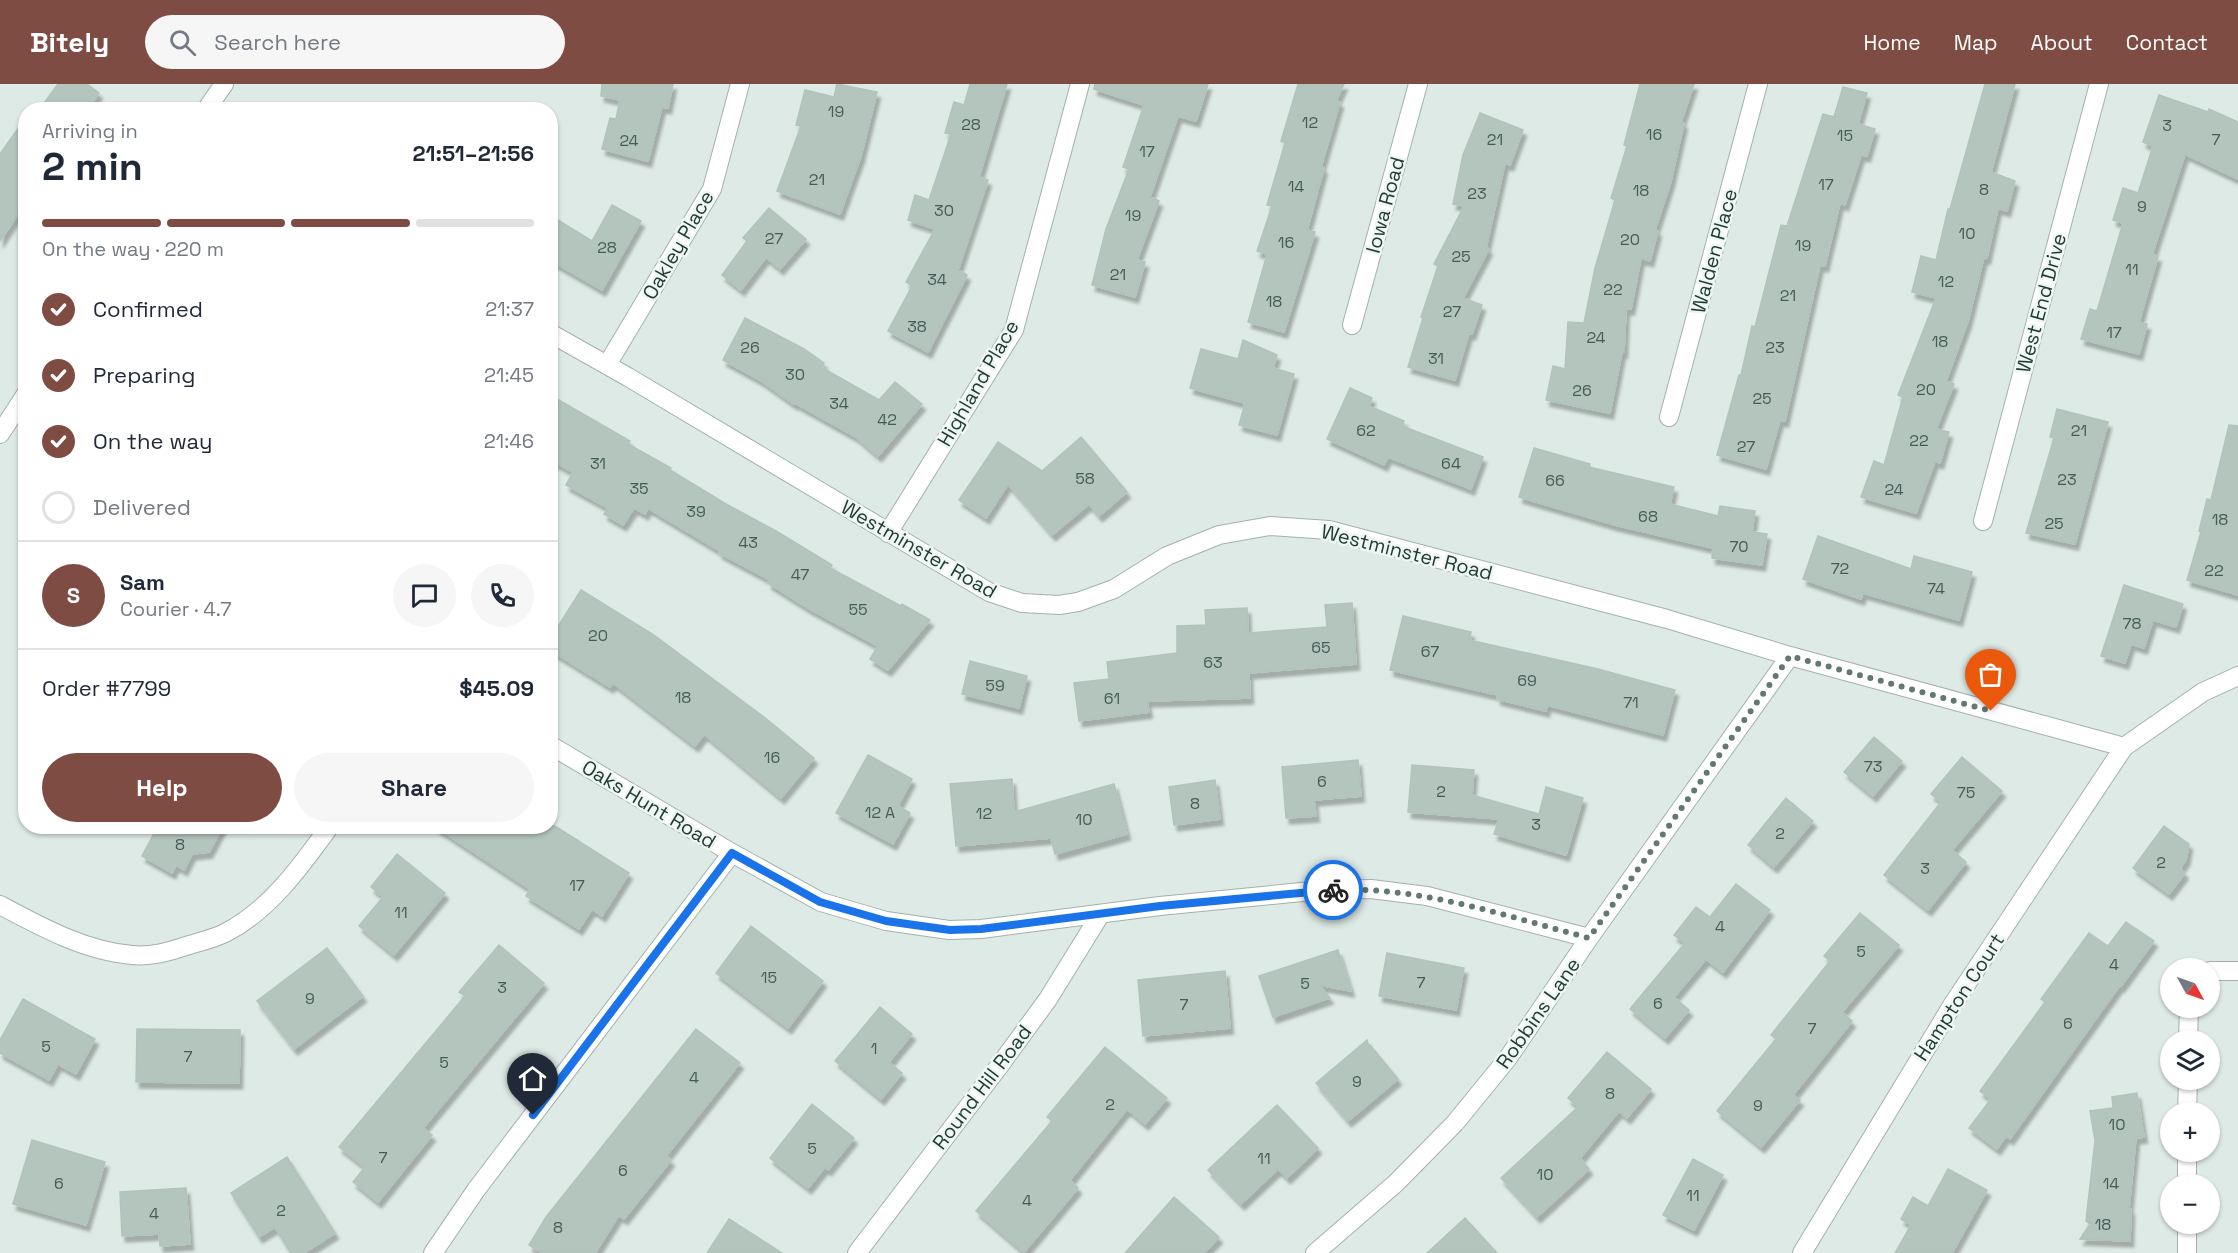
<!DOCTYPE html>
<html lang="en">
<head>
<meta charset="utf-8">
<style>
	:root { --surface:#fff; --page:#f6f6f7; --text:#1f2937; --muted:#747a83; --line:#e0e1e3; --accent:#7f4c43 }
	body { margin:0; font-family:"Space Grotesk",sans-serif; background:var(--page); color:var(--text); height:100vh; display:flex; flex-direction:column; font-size:22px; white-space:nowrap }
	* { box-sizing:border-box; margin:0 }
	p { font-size:20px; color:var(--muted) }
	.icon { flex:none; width:33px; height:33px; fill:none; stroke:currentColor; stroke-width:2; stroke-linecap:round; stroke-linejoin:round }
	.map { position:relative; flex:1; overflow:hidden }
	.sheet { position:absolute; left:18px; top:18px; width:540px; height:732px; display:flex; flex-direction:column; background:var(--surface); border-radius:24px; box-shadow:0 2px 4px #0004 }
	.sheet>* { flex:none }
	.needle { width:39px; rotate:130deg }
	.fabs { position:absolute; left:2160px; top:874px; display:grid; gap:12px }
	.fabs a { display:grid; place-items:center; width:60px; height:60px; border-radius:50%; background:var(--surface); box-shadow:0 2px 4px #0004; font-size:30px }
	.pin { position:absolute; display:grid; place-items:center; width:51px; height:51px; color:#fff; margin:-62px -26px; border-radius:50% 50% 50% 0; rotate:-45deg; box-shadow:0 0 6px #0007 }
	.pin .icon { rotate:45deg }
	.courier { position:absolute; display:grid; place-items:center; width:60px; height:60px; margin:-30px; border:4px solid #1a73e8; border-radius:50%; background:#fff; color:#222; box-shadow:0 2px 8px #0007 }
	.overview em { font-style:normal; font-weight:700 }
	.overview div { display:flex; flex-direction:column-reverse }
	.overview { display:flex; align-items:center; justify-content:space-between; height:102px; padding:0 24px }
	h1 { font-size:39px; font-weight:700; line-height:45px }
	.bar { display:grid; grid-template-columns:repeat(4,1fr); gap:9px 6px; align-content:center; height:72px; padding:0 24px }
	.bar i { height:8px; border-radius:4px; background:var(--line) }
	.bar .on { background:var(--accent) }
	.bar p { grid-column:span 4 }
	.line { display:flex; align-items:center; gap:15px; padding:0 24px; border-top:2px solid var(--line) }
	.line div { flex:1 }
	.round { display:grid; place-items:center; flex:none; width:63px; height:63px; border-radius:32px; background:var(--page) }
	ol { padding:0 24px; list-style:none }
	li { display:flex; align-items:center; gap:18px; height:66px }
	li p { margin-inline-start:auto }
	li .icon { padding:6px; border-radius:50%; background:var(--accent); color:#fff; stroke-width:4 }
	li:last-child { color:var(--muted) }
	li i { width:33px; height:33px; border:3px solid var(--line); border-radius:50% }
	.button { display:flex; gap:12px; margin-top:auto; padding:12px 24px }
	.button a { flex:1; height:69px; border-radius:36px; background:var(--accent); color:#fff; font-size:24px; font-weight:700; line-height:69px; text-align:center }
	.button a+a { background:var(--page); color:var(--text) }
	header { display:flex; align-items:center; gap:36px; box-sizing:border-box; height:84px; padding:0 30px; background:var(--accent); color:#fff }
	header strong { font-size:28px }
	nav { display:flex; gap:33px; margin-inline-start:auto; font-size:21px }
	.search { width:420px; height:54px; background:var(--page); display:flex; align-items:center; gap:15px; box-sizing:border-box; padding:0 21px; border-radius:33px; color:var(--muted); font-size:22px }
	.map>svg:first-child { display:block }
	.building { fill:#b4c5be; stroke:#b1c4bc; stroke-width:1.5; filter:url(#shadow) }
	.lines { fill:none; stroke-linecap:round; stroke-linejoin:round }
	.minor-casing { stroke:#a1b2ac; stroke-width:20 }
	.tertiary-casing { stroke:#a1b2ac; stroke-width:20 }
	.minor { stroke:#fff; stroke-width:18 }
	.tertiary { stroke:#fff; stroke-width:18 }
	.done { stroke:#627871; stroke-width:6; stroke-dasharray:0 10.8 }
	.route { stroke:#1a73e8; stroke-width:8 }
	.labels { text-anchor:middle; stroke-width:5; stroke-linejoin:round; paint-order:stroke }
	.number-label { font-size:16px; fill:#445d56 }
	.street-label { font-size:20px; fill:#1f3a33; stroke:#eff7f3 }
</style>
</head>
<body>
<header>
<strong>Bitely</strong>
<div class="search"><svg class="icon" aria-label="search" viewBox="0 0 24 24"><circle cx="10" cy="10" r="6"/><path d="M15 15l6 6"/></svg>Search here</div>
<nav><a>Home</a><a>Map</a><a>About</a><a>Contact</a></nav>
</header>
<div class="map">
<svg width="2238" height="1169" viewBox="0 0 2238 1169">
	<defs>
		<filter id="shadow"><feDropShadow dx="3.5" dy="6" stdDeviation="1.5" flood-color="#0004"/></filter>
	</defs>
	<rect width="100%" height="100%" fill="#deeae5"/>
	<path class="building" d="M58 0H87L99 9 87 26H39Z
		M602 0H673L668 24 662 23 648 77 602 65 610 34 616 35 620 16 601 12Z
		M837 0 877 8 861 72 840 130 777 107 801 42 796 41 805 6 834 13Z
		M970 0H1007L979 93 988 96 958 186 967 191 928 268 888 247 912 202 906 198 935 145 908 136 915 111 929 116 951 50 945 49 954 18 964 21Z
		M1095 0H1208L1196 37 1178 32 1150 113 1159 117 1137 176 1145 178 1135 213 1092 201 1106 145 1129 85 1123 83 1144 21 1094 5Z
		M1298 0H1344L1336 17 1340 18 1321 83 1324 84 1307 146 1315 148 1284 248 1248 238 1267 170 1257 167 1272 122 1267 121 1285 59 1281 57Z
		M1640 0H1694L1681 38 1684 39 1671 97 1655 146 1658 147 1650 177 1641 174 1631 225H1626L1624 268H1622L1610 329 1546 316 1553 282 1565 285 1568 238 1584 239 1595 184 1615 116 1611 114 1627 62 1624 61Z
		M1985 0H2015L1991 88 2015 97 2007 127 1998 124 1987 174 1984 173 1968 237 1946 297 1954 300 1936 345 1949 348 1940 379 1935 377 1916 429 1861 413 1874 377 1884 381 1903 313 1898 311 1936 214 1912 208 1921 172 1936 176 1948 125H1950Z
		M1843 3 1867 9 1858 40 1875 45 1867 72 1861 71 1845 121 1840 119 1825 182 1820 181 1785 337 1780 336 1766 385 1717 371 1739 291H1741L1752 242 1755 243 1781 141 1787 142 1823 30 1834 33Z
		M2159 11 2208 28 2209 25 2238 38V95L2185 70 2152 171 2158 172 2139 238 2147 240 2139 270 2081 255 2090 225 2097 227 2123 139 2113 136 2123 104 2138 109 2153 62 2143 58Z
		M1480 29 1523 46 1510 81 1505 79 1486 164 1489 165 1463 214 1482 221 1472 250 1469 249 1455 296 1408 283 1423 234 1421 233 1438 182 1434 180 1464 122 1453 120 1463 71Z
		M26 33V118L0 157V70Z
		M612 121 641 137 602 206 550 176V131L592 157Z
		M769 124 806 155 780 185 766 173 741 206 722 191 747 157 743 154Z
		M745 234 804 265 824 279 821 283 879 316 895 298 922 320 878 372 856 353 795 319 794 320 760 296 723 276Z
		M1243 256 1277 271 1273 284 1294 290 1277 351 1239 341 1245 319 1190 304 1201 265 1238 275Z
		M1350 304 1372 314 1369 322 1404 337 1402 342 1483 373 1471 405 1388 373 1384 381 1327 355Z
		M550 311 630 357 628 360 671 384 670 386 726 420 776 447 832 481 830 484 901 522 902 520 930 536 888 586 870 575 878 562 808 524 768 499 770 496 719 469 720 467 648 424 645 430 634 424 623 441 604 430 608 424 566 401 573 388 550 376Z
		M2057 325 2108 338 2075 460 2026 449 2054 354 2050 353Z
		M2229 341 2238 342V511L2187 496 2201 448 2199 447 2207 415 2211 416Z
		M1081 353 1127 408 1099 432 1089 420 1052 451 1008 400 986 434 959 416 998 358 1042 387Z
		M1534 364 1590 380 1589 383 1674 403 1670 420 1718 432 1720 422 1755 427 1752 448 1767 450 1762 481 1712 474 1713 464 1615 441 1519 413Z
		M1818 452 1911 485 1914 472 1972 488 1959 536 1863 509 1861 515 1803 495Z
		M2124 501 2183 520 2176 543 2153 536 2144 564 2131 560 2125 579 2101 572Z
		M581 506 654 551 764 633 814 674 781 714 704 650 695 662 613 599 610 603 550 566V555Z
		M1352 519 1356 580 1249 589 1250 614 1147 617 1149 628 1079 637 1074 599 1109 595 1107 578 1177 569V542L1206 541 1205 526 1247 524 1248 549 1327 543 1325 521Z
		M1403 532 1471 548 1469 556 1598 585 1675 606 1663 651 1547 621 1546 627 1497 615 1498 611 1390 586Z
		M970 577 1027 592 1019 624 962 610Z
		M1874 653 1902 677 1873 712 1844 688Z
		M868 671 912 695 898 722 910 729 893 760 836 729Z
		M1962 673 2002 707 1952 766 1966 778 1928 826 1884 791 1941 718 1931 710Z
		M1358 676 1361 712 1314 716 1316 732 1286 734 1282 683Z
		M1412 681 1474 686 1472 711 1539 730 1546 703 1583 714 1566 771 1494 750 1499 735 1408 728Z
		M1012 695 1014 728 1114 700 1127 750 1055 770 1051 754 956 762 950 700Z
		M1215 696 1220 735 1174 741 1169 703Z
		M1786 714 1813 737 1774 783 1748 761Z
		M158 742H223L209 768 192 770 184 786 176 781 172 789 142 772Z
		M434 742H555L629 789 602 832 592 825 579 845 526 812 530 805Z
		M2164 742 2189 760 2186 776 2180 784 2185 789 2169 810 2133 784Z
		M397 770 445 809 394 871 359 842 383 813 371 803Z
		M1736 800 1770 826 1723 888 1706 875 1674 913 1689 926 1665 954 1630 925 1685 859 1674 851 1696 823 1710 833Z
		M1860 829 1899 861 1842 928 1852 937 1793 1011 1800 1016 1761 1063 1717 1027 1776 955 1771 951 1830 877 1824 872Z
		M2126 838 2154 857 2121 902 2120 901 2010 1055 2006 1052 1997 1065 1969 1044 1991 1015 1980 1007 2045 918 2041 915 2089 849 2108 862Z
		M751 842 823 897 788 944 716 889Z
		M499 861 544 899 423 1044 432 1051 378 1118 353 1098 365 1083 339 1063 465 912 459 908Z
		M327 864 363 912 294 965 257 917Z
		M1338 866 1351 907 1319 901 1330 914 1273 933 1259 892Z
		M1387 869 1464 884 1456 926 1379 912Z
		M1225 887 1230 944 1143 952 1138 896Z
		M23 915 95 955 76 990 58 980 49 996 0 969V956Z
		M880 923 912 950 889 978 902 989 881 1015 835 977Z
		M137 945 240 946 239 999 136 998Z
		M696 945 740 979 666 1072 671 1076 624 1135 619 1131 595 1169H542L529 1161 546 1133Z
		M1367 956 1369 963 1370 961 1398 995 1348 1037 1316 999Z
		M1105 963 1167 1014 1145 1040 1127 1025 1070 1096 1078 1104 1024 1168 976 1127 1052 1037 1047 1033Z
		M1607 968 1651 1005 1627 1034 1619 1027 1580 1074 1589 1085 1537 1133 1501 1094 1578 1023 1568 1014Z
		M2137 1009 2144 1053 2136 1054 2129 1125H2131L2130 1157 2080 1155 2090 1140 2086 1137 2095 1056 2090 1027 2113 1024 2112 1013Z
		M812 1020 854 1054 828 1086 825 1083 808 1104 770 1074Z
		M1277 1021 1318 1064 1287 1094 1278 1085 1241 1120 1208 1086Z
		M32 1056 105 1078 86 1141 13 1120Z
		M287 1073 335 1149 304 1169H291L275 1143 259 1153 231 1109Z
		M1693 1075 1723 1091 1694 1146 1663 1131Z
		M1948 1085 1987 1106 1952 1169H1895L1911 1141 1901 1135 1913 1113 1928 1122Z
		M186 1104 190 1160 160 1162 159 1150 122 1152 120 1108Z
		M1174 1113 1219 1153 1204 1169H1125Z
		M1465 1134 1497 1169H1427Z
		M729 1135 782 1169H707Z"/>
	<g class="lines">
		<defs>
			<path id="minor" d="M1352 241 1418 0
				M550 249 628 293 989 508 1022 519 1059 521 1078 518 1114 505 1167 472 1219 451 1270 442 1329 446 1667 535 1790 572 2124 663 2203 608 2238 592
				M607 281 712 105 740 0
				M1669 333 1758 0
				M1983 437 2099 0
				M888 449 1014 246 1080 0
				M550 661 732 769 821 818 886 837 949 846 981 845 1160 822 1322 806 1371 805 1427 812 1589 854
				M0 821C41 843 85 867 132 871 151 873 168 868 186 862 198 858 213 855 225 849 270 826 301 782 330 742
				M2210 887H2238
				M2188 957 2189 924
				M2187 1029 2188 996
				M2187 1101V1068
				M433 1169 476 1106 732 769
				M857 1169 1000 981 1048 915 1100 831
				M1315 1169 1396 1099 1455 1039 1508 974 1589 854 1790 572
				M1802 1169 1953 920 2124 663
				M2187 1169V1140"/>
			<path id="tertiary" d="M206 26 224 0
				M0 350 26 310"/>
		</defs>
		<use href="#minor" class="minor-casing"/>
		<use href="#tertiary" class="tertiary-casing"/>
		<use href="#minor" class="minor"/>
		<use href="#tertiary" class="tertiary"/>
	</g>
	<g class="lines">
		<path class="done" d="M1333 806C1421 802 1505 832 1589 854L1790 572 1991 627"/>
		<path class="route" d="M533 1031 732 769 820 818 886 837 950 846 981 845 1160 822 1333 806"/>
	</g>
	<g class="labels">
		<g class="number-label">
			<text x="836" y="33">19</text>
			<text x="1310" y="44">12</text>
			<text x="971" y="46">28</text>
			<text x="2167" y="47">3</text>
			<text x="1654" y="56">16</text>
			<text x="1845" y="57">15</text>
			<text x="1495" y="61">21</text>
			<text x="2216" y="61">7</text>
			<text x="629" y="62">24</text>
			<text x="1147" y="73">17</text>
			<text x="817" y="101">21</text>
			<text x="1826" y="106">17</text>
			<text x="1296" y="108">14</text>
			<text x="1984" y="111">8</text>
			<text x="1641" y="112">18</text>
			<text x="1477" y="115">23</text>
			<text x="2142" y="128">9</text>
			<text x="944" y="132">30</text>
			<text x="1133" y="137">19</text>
			<text x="1967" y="155">10</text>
			<text x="774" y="160">27</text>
			<text x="1630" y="161">20</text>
			<text x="1286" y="164">16</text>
			<text x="1803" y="167">19</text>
			<text x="607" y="169">28</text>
			<text x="1461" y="178">25</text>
			<text x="2132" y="191">11</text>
			<text x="1118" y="196">21</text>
			<text x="937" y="201">34</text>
			<text x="1946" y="203">12</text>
			<text x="1613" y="211">22</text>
			<text x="1788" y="217">21</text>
			<text x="1274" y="223">18</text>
			<text x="1452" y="233">27</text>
			<text x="917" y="248">38</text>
			<text x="2114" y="254">17</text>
			<text x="1596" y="259">24</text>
			<text x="1940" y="263">18</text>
			<text x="750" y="269">26</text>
			<text x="1775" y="269">23</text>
			<text x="1436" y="280">31</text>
			<text x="795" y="296">30</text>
			<text x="1926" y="311">20</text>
			<text x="1582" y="312">26</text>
			<text x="1762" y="320">25</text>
			<text x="839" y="325">34</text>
			<text x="887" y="341">42</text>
			<text x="1366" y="352">62</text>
			<text x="2079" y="352">21</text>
			<text x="1919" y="362">22</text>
			<text x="1746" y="368">27</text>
			<text x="598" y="385">31</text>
			<text x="1451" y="385">64</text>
			<text x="1085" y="400">58</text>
			<text x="2067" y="401">23</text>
			<text x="1555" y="402">66</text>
			<text x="639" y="410">35</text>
			<text x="1894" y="411">24</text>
			<text x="696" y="433">39</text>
			<text x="1648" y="438">68</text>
			<text x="2220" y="441">18</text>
			<text x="2054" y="445">25</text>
			<text x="748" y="464">43</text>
			<text x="1739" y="468">70</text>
			<text x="1840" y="490">72</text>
			<text x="2214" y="492">22</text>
			<text x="800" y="496">47</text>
			<text x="1936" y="510">74</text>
			<text x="858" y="531">55</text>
			<text x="2132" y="545">78</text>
			<text x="598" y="557">20</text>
			<text x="1321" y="569">65</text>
			<text x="1430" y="573">67</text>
			<text x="1213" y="584">63</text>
			<text x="1527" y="602">69</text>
			<text x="995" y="607">59</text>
			<text x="683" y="619">18</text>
			<text x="1112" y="620">61</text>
			<text x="1631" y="624">71</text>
			<text x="772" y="679">16</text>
			<text x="1873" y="688">73</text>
			<text x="1322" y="703">6</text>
			<text x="1441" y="713">2</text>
			<text x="1966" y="714">75</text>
			<text x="1195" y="725">8</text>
			<text x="880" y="734">12 A</text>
			<text x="984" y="735">12</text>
			<text x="1084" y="741">10</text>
			<text x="1536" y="746">3</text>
			<text x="1780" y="755">2</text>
			<text x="180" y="766">8</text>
			<text x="2161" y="784">2</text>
			<text x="1925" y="790">3</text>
			<text x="577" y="807">17</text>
			<text x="401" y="834">11</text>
			<text x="1720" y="848">4</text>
			<text x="1861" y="873">5</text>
			<text x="2114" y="886">4</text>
			<text x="769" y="899">15</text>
			<text x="1421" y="904">7</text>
			<text x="1305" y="905">5</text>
			<text x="502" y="909">3</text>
			<text x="310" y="920">9</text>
			<text x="1658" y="925">6</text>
			<text x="1184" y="926">7</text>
			<text x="2068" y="945">6</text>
			<text x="1812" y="950">7</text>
			<text x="46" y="968">5</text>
			<text x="874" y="970">1</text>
			<text x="188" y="978">7</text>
			<text x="444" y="984">5</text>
			<text x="694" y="999">4</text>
			<text x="1357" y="1003">9</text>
			<text x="1610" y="1015">8</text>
			<text x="1110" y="1026">2</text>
			<text x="1758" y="1027">9</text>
			<text x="2117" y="1046">10</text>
			<text x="812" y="1070">5</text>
			<text x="383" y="1079">7</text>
			<text x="1264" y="1080">11</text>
			<text x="623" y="1092">6</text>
			<text x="1545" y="1096">10</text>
			<text x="59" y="1105">6</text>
			<text x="2111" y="1105">14</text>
			<text x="1693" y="1117">11</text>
			<text x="1027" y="1122">4</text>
			<text x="281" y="1132">2</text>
			<text x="154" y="1135">4</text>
			<text x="2103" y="1146">18</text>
			<text x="558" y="1149">8</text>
		</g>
		<g class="street-label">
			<text transform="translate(1385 121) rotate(-75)" y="7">Iowa Road</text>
			<text transform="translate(678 161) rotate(-60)" y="7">Oakley Place</text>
			<text transform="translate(1714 167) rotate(-75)" y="7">Walden Place</text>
			<text transform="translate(2041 219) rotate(-75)" y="7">West End Drive</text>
			<text transform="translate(978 299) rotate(-60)" y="7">Highland Place</text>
			<text transform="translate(919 465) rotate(30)" y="7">Westminster Road</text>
			<text transform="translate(1407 468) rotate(14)" y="7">Westminster Road</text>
			<text transform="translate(649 720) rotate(31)" y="7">Oaks Hunt Road</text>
			<text transform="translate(1959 913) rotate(-57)" y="7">Hampton Court</text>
			<text transform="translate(1538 929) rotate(-55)" y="7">Robbins Lane</text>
			<text transform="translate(982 1003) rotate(-53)" y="7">Round Hill Road</text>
		</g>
	</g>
</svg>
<div class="fabs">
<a><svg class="needle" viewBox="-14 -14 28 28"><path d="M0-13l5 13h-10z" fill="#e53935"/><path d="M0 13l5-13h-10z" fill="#747a83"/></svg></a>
<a><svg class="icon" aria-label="layers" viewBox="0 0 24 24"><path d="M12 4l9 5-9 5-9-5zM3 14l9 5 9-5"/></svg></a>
<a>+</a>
<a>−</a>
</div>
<div class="pin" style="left:1991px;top:627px;background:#ea580c"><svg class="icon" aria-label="bag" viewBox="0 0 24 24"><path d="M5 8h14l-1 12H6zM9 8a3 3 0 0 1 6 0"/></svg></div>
<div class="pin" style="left:533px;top:1031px;background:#1f2937"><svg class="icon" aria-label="home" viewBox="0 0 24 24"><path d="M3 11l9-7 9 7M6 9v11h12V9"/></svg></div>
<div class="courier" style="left:1333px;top:806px"><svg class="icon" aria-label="bike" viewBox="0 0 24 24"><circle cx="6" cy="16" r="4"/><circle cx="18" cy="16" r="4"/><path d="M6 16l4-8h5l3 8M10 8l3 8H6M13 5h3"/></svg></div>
<section class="sheet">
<div class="overview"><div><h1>2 min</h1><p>Arriving in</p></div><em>21:51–21:56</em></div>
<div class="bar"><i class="on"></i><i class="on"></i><i class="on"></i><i></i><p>On the way · 220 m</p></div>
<ol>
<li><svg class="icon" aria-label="check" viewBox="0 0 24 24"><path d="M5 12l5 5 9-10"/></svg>Confirmed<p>21:37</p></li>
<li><svg class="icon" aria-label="check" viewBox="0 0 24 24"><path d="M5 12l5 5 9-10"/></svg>Preparing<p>21:45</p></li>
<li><svg class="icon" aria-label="check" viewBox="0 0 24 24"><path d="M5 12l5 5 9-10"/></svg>On the way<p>21:46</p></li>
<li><i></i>Delivered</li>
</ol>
<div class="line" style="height:108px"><b class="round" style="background:var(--accent);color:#fff">S</b><div><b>Sam</b><p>Courier · 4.7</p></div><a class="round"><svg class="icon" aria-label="chat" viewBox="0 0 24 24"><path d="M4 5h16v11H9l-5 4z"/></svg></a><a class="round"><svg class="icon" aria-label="phone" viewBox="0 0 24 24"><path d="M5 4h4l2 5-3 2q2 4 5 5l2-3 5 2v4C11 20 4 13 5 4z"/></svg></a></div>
<div class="line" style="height:78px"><div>Order #7799</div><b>$45.09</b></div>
<div class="button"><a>Help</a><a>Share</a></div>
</section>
</div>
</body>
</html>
